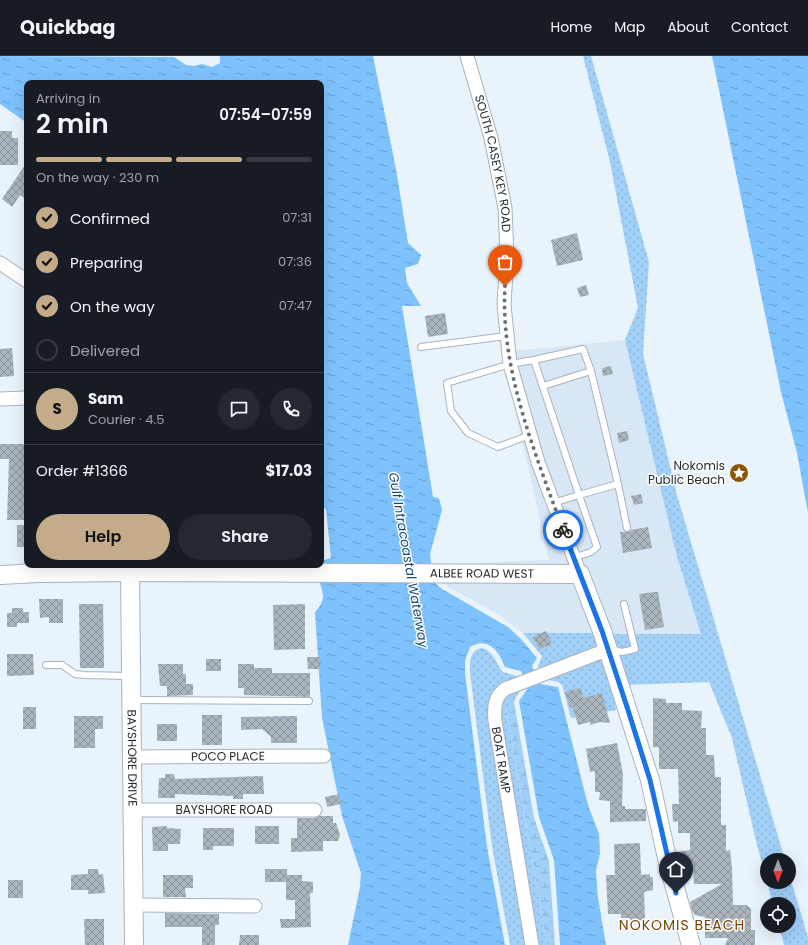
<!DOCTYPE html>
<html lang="en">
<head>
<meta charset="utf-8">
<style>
	:root { --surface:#171b24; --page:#242831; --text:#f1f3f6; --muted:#9ea1a6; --line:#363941; --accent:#c4ac8b }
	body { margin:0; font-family:Poppins,sans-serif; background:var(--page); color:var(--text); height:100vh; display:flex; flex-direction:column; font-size:15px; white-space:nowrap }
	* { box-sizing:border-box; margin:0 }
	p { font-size:13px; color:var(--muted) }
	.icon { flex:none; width:22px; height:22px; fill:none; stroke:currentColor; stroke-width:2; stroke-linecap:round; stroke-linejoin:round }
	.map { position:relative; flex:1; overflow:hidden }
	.side { position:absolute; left:24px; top:24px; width:300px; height:488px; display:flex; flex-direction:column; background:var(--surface); border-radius:8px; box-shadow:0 4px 16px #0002 }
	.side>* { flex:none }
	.needle { width:26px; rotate:180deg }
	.controls { position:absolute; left:760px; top:797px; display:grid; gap:8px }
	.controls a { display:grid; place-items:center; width:36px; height:36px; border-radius:50%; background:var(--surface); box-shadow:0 4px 16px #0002; font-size:20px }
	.pin { position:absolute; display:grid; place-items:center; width:34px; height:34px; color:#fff; margin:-41px -17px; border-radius:50% 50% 50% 0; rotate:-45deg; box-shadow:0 0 4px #0007 }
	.pin .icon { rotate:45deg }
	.courier { position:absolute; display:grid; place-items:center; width:40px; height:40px; margin:-20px; border:3px solid #1a73e8; border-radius:50%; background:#fff; color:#222; box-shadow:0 1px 5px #0007 }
	.head em { font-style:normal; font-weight:600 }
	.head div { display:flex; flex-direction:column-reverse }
	.head { display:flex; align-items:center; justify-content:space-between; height:68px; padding:0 12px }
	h1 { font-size:26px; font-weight:600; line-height:30px }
	.bar { display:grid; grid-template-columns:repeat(4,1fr); gap:6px 4px; align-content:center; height:48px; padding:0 12px }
	.bar i { height:5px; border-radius:3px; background:var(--line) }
	.bar .active { background:var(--accent) }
	.bar p { grid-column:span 4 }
	.line { display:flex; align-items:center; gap:10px; padding:0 12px; border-top:1px solid var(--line) }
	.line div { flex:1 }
	.round { display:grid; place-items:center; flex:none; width:42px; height:42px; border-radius:21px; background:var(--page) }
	ol { padding:0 12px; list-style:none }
	li { display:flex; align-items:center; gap:12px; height:44px }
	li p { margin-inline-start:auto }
	li .icon { padding:4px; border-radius:50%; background:var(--accent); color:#111; stroke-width:4 }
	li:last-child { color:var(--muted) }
	li i { width:22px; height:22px; border:2px solid var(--line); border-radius:50% }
	.action { display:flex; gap:8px; margin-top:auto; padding:8px 12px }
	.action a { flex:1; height:46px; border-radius:24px; background:var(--accent); color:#111; font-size:16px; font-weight:600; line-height:46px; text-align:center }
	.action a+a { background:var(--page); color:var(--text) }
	header { display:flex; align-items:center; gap:24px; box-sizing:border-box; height:56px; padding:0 20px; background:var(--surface); border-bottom:1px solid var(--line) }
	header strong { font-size:19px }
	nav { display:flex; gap:22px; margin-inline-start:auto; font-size:14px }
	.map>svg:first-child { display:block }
	.built { fill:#d7e7f6 }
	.wetland { fill:url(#wetland-marsh) }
	.park { fill:url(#park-dots) }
	.water { fill:url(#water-ripples) }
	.building { fill:url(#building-cross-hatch) }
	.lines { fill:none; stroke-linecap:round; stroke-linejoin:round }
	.lane-casing { stroke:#aab3bc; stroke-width:8 }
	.street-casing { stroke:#aab3bc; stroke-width:15 }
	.secondary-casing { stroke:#aab3bc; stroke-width:20 }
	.lane { stroke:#fff; stroke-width:6 }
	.street { stroke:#fff; stroke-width:13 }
	.secondary { stroke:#fff; stroke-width:18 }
	.done { stroke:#6a7075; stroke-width:4; stroke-dasharray:0 7.2 }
	.route { stroke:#1a73e8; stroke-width:5 }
	.labels { text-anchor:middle; stroke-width:3; stroke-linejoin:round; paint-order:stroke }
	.street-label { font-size:12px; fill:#262a2d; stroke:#fff }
	.poi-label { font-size:12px; fill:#262a2d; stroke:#fff; text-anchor:end }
	.water-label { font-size:13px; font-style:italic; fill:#1b4c73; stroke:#fff }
	.quarter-label { font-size:14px; letter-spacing:1px; fill:#774500; stroke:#fff }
</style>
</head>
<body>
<header>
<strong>Quickbag</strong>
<nav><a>Home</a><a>Map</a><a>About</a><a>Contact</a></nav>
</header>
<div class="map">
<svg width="808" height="889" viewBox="0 0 808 889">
	<defs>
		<pattern id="wetland-marsh" width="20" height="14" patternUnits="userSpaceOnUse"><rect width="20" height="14" fill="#a0cff8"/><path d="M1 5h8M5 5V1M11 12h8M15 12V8" fill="none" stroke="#8ab2d5"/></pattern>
		<pattern id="park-dots" width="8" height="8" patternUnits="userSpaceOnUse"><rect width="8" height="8" fill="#a0cff8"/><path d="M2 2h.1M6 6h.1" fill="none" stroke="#8ab2d5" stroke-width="1.8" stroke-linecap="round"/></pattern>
		<pattern id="water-ripples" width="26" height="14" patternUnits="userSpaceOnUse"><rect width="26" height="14" fill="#7ec2fd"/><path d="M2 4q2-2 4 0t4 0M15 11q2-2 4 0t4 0" fill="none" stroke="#679ecd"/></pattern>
		<pattern id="building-cross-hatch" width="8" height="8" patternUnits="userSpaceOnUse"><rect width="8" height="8" fill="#aab4bd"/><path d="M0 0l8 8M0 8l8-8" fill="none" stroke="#8a939a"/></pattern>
	</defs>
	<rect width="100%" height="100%" fill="#e8f3fc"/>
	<path class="built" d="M625 284 677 501 701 578H609L586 517 437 511 436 508 549 504 502 296Z
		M439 524H576L597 577H523L499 559 445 529Z"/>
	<path class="wetland" d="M516 641 514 646 534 762 549 805 555 889H547L505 645Z"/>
	<path class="park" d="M583 0H591L649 206 643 298 677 439 785 804H767V826H789V818L808 881V889H784L779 870H789V848H773L756 785 732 682 709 626 626 629 609 578H701L677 501 625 284 638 252 610 106Z
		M523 577H597L612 629 616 654 571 662 562 629 558 626 543 623 538 610 542 600Z
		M482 592C493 595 496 607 503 616L517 620 522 632 516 641 505 646 547 889H510L492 790 470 617C470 606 469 594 482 592Z"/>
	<path class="water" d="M0 0 174 1 186 9 194 10 202 8 212 11 220 7V0H373L396 113 408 187 421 199 418 208 405 212 407 227 421 250H402L433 441 439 442 442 454 430 498 434 526 442 533 508 571 521 583 537 602 532 610 540 628 558 631 588 749 599 778 600 797 596 815 598 842 606 889H560L554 804 539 761 519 645 528 632 521 615 505 611C499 595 488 580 470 591L465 605V617L487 791 505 889H348L360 831 361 817 342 760 322 662 315 556C324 546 325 540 320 528 318 523 318 515 317 509H321V505L331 502 326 453 321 451V442L324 440 321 423V27H27V67L0 48Z
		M712 0H808V457L797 397 781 336Z"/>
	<path class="building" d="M0 75H12V82H18V109H0Z
		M27 106V144L20 139 12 151 2 143Z
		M577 177 583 204 557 210 551 184Z
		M586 229 589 239 580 241 577 232Z
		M445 257 448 278 428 281 425 260Z
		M12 292 14 320 0 321V293Z
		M611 310 613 318 603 320 602 312Z
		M627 375 629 384 619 387 617 377Z
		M0 388H27V403H24L25 464H7L9 403H0Z
		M680 418 681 427 672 428 671 419Z
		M641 438 643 447 634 449 631 440Z
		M17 469H27V491H17Z
		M648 471 652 492 623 497 620 476H628L631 474Z
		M654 536H658L664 571 645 574 639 538Z
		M39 543H63V567H49V561L40 562Z
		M79 548H103L104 612H80Z
		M305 548V593L274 594 273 549Z
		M12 552H23V556H29V567H17V571H7V557H12Z
		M546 575 552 588 539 593 533 581Z
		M7 598H33L34 619 7 620Z
		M307 601H320V613H308Z
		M206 603H221V615H206Z
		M158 608H183V618H186V628H193V639L167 640V630H160Z
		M238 608H254V612H272V617H310V641L244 639V632H238Z
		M581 632 583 642 602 637 610 667 600 666 590 669V666L578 669 573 651 570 652 565 636Z
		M653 642 666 643V647H682V654L702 655 701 672H706V699H714L715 721H721V769H726V795L730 794 732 812 733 849H747L751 853V874H755V889H725L728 882H705V861L695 859 692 855 690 846 722 828H694L693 812 681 814 676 796 690 794V777H678V765L673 766 672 748H679L678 713H659V691H653Z
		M23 651H36V673H23Z
		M202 659H222V689H202Z
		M74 660H103V673H95V692H74Z
		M297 660V687H271V681L262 673 241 674V661Z
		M157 668H177V685H157Z
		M617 687 623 718 622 750H625V753H646V765L610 766V745L599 744 600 736H595V715L590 716 586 693Z
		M165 718H174L175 723 263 720 264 738H243V743H233V740L175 738V742H158L159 722H165Z
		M339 738 341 748 327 751 325 741Z
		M320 760H333V767H336L340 778 338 785H323V795L291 796V782H297V762H315Z
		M167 770V772L181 773 180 788H168V795H153L152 771Z
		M255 770H279V788H255Z
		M203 772H234V790H213V794H203Z
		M640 787 641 819 650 818V821H653V834L644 836 645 864H630V862H621V858H608L606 819H615L614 788Z
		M88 813H98L99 819 103 818 105 837 88 838V834H71V819L88 818Z
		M265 813H287V819H302V825L313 826V837H310L311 871 281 872 280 863H295V844H286V826H265Z
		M163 819H193V832H185L186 841H163Z
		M8 824H23V842H8Z
		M165 857 219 858V869H215V889H202V871H165Z
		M84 863H104V889H85Z
		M240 879H259V889H239Z"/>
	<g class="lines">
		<defs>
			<path id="lane" d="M421 291 506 280
				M534 304 583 293 591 315
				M543 330 591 315 618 428 579 439 597 491 591 496 573 502
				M530 379 498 391 468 377 451 355 447 327 510 308 534 304 579 439 553 447
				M618 428 627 472
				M610 593 622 596 635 593 624 548
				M46 609H62L75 618 85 619 129 620
				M133 644 309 645"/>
			<g id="street">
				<path id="s1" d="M467 0 491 82 505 152 507 199 504 249 510 308 538 406 580 518"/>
				<path d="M0 207 27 225"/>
				<path d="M0 343 27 342"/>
				<path id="s2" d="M132 701 324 700"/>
				<path id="s3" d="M133 754H315"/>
				<path d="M134 849 255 850"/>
				<path d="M532 889 495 665C494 652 494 641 505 633L609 593"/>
			</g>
			<g id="secondary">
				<path id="s4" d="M130 516 134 889"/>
				<path id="s5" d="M0 519 38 517 130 516 580 518 602 575 650 724 668 807 691 889"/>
			</g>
		</defs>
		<use href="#lane" class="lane-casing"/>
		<use href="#street" class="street-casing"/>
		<use href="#secondary" class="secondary-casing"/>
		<use href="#lane" class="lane"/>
		<use href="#street" class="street"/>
		<use href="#secondary" class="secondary"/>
	</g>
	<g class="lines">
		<path class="done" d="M505 230C500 314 535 396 563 474"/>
		<path class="route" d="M563 474 602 575 628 654 650 724 676 837"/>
	</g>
	<defs>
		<symbol id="sight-disc" viewBox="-11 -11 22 22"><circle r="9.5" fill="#8c5509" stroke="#fff"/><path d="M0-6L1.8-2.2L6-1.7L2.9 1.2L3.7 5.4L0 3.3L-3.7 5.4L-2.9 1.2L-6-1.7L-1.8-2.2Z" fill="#fff"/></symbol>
	</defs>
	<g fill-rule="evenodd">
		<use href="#sight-disc" x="728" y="406" width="22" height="22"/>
	</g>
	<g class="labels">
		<g class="street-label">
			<text dy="4" stroke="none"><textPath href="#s1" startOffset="111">SOUTH CASEY KEY ROAD</textPath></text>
			<text dy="4" stroke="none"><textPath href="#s5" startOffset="482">ALBEE ROAD WEST</textPath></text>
			<text dy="4" stroke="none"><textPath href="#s2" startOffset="96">POCO PLACE</textPath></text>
			<text dy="4" stroke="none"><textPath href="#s4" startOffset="186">BAYSHORE DRIVE</textPath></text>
			<text transform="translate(501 704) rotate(81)" y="4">BOAT RAMP</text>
			<text dy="4" stroke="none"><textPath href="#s3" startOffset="91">BAYSHORE ROAD</textPath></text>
		</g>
		<g class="poi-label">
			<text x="725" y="414">Nokomis<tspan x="725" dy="14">Public Beach</tspan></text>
		</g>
		<g class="water-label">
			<text transform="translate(409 504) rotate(80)" y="5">Gulf Intracoastal Waterway</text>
		</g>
		<g class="quarter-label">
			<text x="682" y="874">NOKOMIS BEACH</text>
		</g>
	</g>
</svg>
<div class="controls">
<a><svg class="needle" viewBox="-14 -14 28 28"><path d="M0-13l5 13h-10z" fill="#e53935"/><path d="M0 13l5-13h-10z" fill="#9ea1a6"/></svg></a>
<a><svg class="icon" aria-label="locate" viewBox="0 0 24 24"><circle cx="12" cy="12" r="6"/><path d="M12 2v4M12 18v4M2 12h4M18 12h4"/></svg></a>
</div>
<div class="pin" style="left:505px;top:230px;background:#ea580c"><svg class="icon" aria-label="bag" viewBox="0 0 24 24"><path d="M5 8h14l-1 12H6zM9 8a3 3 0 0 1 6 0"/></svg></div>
<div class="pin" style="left:676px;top:837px;background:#1f2937"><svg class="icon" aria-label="home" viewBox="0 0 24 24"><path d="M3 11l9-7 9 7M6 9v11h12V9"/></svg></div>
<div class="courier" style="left:563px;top:474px"><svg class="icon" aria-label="bike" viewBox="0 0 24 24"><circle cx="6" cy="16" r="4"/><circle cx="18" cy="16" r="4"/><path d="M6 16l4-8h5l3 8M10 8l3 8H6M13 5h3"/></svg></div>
<section class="side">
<div class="head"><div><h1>2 min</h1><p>Arriving in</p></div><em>07:54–07:59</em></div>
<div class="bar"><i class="active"></i><i class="active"></i><i class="active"></i><i></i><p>On the way · 230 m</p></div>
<ol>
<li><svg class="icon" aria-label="check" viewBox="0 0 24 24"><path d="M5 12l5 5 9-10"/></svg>Confirmed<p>07:31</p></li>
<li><svg class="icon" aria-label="check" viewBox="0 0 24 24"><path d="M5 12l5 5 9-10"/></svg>Preparing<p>07:36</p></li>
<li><svg class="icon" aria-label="check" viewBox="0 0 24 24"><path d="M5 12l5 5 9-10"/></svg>On the way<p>07:47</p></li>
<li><i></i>Delivered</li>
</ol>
<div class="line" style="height:72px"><b class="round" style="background:var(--accent);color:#111">S</b><div><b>Sam</b><p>Courier · 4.5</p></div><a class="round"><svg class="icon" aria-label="chat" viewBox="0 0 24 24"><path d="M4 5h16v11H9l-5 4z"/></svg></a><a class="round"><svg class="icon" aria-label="phone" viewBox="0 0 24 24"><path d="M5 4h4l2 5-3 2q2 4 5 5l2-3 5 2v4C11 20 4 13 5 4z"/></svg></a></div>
<div class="line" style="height:52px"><div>Order #1366</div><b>$17.03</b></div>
<div class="action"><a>Help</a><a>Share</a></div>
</section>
</div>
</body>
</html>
